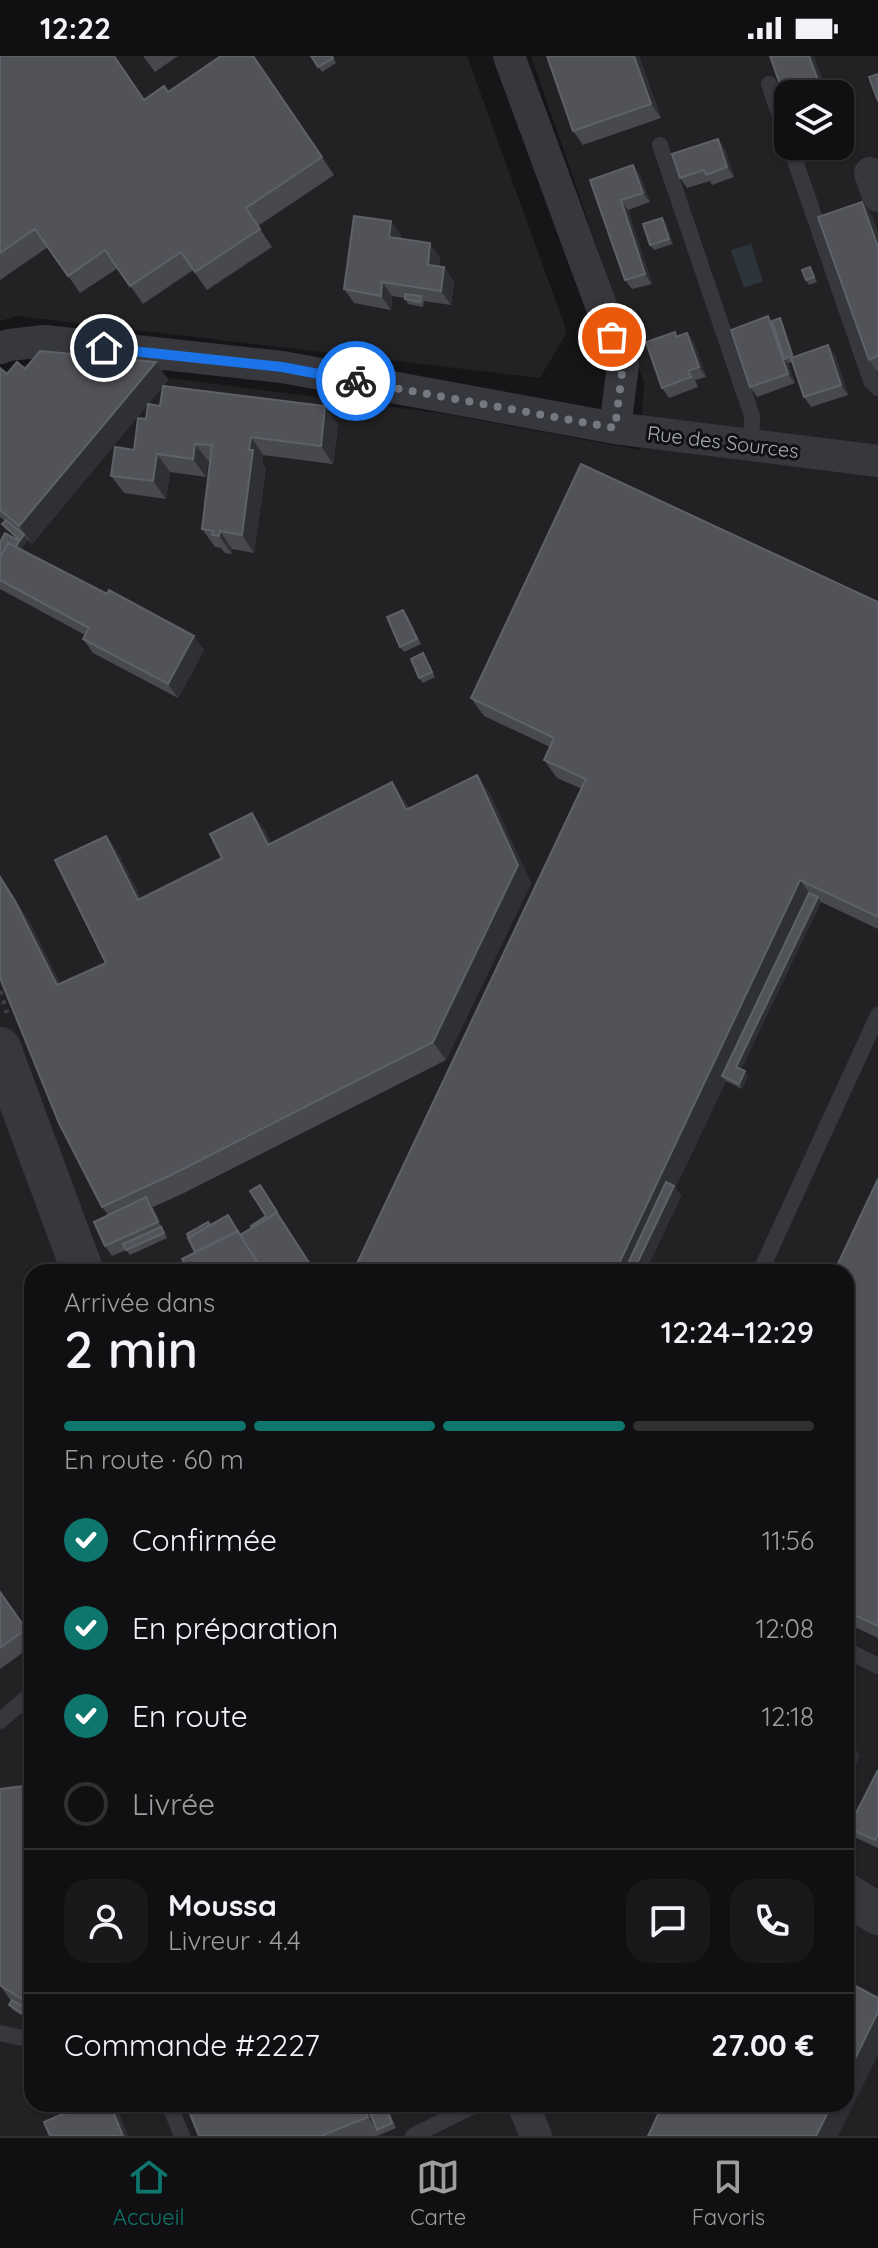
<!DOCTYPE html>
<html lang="fr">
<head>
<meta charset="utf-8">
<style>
	:root { --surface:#101012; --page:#19191b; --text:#f1f3f6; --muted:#9c9d9f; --line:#303032; --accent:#0f766e }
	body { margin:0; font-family:Quicksand,sans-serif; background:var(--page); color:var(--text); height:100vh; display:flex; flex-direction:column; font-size:30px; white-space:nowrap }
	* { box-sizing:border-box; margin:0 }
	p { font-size:26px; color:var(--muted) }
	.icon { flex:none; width:44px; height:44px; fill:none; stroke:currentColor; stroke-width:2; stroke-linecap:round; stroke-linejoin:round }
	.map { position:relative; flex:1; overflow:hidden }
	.side { position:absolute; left:24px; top:1208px; width:830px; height:848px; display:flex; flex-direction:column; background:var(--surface); border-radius:24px; box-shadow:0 2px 6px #0004,0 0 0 2px var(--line) }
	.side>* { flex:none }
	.tools { position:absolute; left:774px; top:24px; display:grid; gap:16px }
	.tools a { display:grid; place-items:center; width:80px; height:80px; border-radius:16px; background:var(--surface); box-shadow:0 2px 6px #0004,0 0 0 2px var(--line); font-size:40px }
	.pin { position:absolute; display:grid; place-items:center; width:68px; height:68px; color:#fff; margin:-34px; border:4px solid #fff; border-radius:50%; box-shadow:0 2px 8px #0007 }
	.courier { position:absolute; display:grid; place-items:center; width:80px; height:80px; margin:-40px; border:6px solid #1a73e8; border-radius:50%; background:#fff; color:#222; box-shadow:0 2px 10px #0007 }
	.headline em { font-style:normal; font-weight:600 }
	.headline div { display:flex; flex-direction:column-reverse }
	.headline { display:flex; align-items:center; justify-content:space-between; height:136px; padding:0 40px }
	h1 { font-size:52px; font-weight:600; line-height:60px }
	.bar { display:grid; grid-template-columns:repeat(4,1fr); gap:12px 8px; align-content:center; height:96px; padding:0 40px }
	.bar i { height:10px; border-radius:6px; background:var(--line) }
	.bar .active { background:var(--accent) }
	.bar p { grid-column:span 4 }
	.line { display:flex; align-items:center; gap:20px; padding:0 40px; border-top:2px solid var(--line) }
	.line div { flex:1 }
	.round { display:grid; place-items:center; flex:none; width:84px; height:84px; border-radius:24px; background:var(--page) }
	ol { padding:0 40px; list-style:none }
	li { display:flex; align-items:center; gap:24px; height:88px }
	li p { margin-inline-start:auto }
	li .icon { padding:8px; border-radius:50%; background:var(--accent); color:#fff; stroke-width:4 }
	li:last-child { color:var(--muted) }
	li i { width:44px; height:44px; border:4px solid var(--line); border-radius:50% }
	.status { display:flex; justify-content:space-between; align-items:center; height:56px; padding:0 40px; background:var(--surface); direction:ltr }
	.status svg { height:22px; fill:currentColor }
	.tab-bar { display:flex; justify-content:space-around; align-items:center; height:112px; border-top:2px solid var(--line); background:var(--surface); font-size:22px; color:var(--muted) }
	.tab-bar a { display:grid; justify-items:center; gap:4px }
	.tab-bar .active { color:var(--accent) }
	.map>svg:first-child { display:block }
	.built { fill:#222225; fill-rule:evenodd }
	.water { fill:#2c353c }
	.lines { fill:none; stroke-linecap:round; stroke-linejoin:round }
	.path { stroke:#3d3f44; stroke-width:5; stroke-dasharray:4 6; stroke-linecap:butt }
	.service { stroke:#37383d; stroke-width:16 }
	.minor { stroke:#37383d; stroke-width:32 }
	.tertiary { stroke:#37383d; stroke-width:42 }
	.wall { fill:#47494d }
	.shaded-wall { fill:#2f3033 }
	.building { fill:#525359; stroke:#5f6168; stroke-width:2 }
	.done { stroke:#757880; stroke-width:8; stroke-dasharray:0 14.4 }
	.route { stroke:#1a73e8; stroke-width:10 }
	.labels { text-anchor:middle; stroke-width:6; stroke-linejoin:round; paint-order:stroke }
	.street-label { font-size:20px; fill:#a8adb8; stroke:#111113 }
</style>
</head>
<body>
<div class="status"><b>12:22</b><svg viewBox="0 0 49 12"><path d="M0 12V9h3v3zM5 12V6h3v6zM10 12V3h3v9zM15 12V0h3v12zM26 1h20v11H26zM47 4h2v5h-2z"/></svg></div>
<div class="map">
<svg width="878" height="2080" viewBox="0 0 878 2080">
	<rect width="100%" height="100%" fill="#161618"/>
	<path class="built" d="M0 0H467L567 276 540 322 17 260 0 265Z
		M531 0H878V2080H0V317L27 308 170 322 446 358 640 394 644 326ZM788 38H840V90H788ZM32 1216H846V2048H32Z"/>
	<path class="water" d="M751 188 763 225 744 232 731 194Z"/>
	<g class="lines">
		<path class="path" d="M0 935 7 957"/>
		<path class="service" d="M769 28 788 84
			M660 89 752 360 751 390
			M790 90 871 325 878 332
			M760 1216 878 959
			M846 1594 878 1610
			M0 1665 32 1637
			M0 1977 32 1984
			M169 2048 182 2080
			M413 2080 477 2048"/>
		<path class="minor" d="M509 0 623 309 615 372
			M870 117 878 140
			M0 292 9 289 45 285 282 311 615 372 878 405
			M523 2048 536 2080"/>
		<path class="tertiary" d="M0 992 83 1216
			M846 1838 878 1858"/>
	</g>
	<path class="wall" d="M0 0 144 43 168 36 254 0 334 119 258 170 272 191 207 234 193 214 143 248 118 212 80 237 48 191 0 224Z
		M143 0H178L155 16Z
		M311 0H332L336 7 322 16Z
		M547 0H639L661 62 583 89 573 75Z
		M840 72 846 89 811 101 803 90H840Z
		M725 93 734 121 712 129 710 125 687 132 680 122Z
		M640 119 650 146 628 154 652 228 632 233 625 224 590 124Z
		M862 146 872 160 878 177V317L869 304Z
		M662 162 666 167 673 188 654 194 650 189Z
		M391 165 401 179V183L440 201 439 210 444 211 454 226 451 249 424 245 423 251 408 248 405 242 392 240 391 254 354 247 344 233Z
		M810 211 817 226 809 229 806 224Z
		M780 262 783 268 794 301 828 289 835 299 848 339 811 351 804 341 793 306 788 307 795 327 757 341 750 331 772 265Z
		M687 277 694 287 706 321 695 324 698 331 669 342 662 332 677 280Z
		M156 306 168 324 32 488 28 484 24 489 6 473 2 468 5 465 0 461V312L7 318 25 313Z
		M160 350 338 368 333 408 263 399 262 407 266 412 254 497 232 493V498L225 497 221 492 215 491 202 473 210 406 208 405 206 421 170 416 166 443 124 437 111 420 134 394 146 363Z
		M0 486 23 490 21 494 204 594 178 642 93 597 83 583 85 579 0 533Z
		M878 546V873L821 846 741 1013 748 1020 742 1033 726 1025 675 1132 681 1140 645 1216 582 733 557 722 544 704 550 691 484 660 471 642Z
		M407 559 421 588 404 596 400 591Z
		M423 597 435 621 423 627 419 622Z
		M477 719 489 736 531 827 446 1004 184 1137 153 1151 167 1182 130 1199 126 1194 112 1200 105 1190 108 1159 102 1151 28 863 60 928 106 907V780L118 797 141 842 222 802 252 757 265 775 271 787 404 744 409 752Z
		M878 1123V1582L846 1567V1216Z
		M0 1536 32 1581V1590L0 1613Z
		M878 1714V1792L848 1778 846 1776V1761L853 1763Z
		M32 1729V1966L13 1954 9 1949 11 1945 0 1929Z
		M186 2048H386L396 2072 377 2080H199Z"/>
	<path class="shaded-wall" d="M634 0H639L661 62 651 48Z
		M809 0H814L828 38H823Z
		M840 72 846 89 840 80Z
		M718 83 725 93 734 121 727 111Z
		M633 109 640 119 650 146 643 137Z
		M621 144 628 154 652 228 645 218Z
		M862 146 872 160 878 177V191Z
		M662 162 666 167 673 188 669 183Z
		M391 165 401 179 399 195 389 181Z
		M430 187 440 201 437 223 428 209Z
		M444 211 454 226 451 249 441 235Z
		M382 226 392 240 391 254 381 240Z
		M768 260 775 270 784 303 788 307 795 327 788 318Z
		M780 262 783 268 796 305 792 299Z
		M687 277 694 287 706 321 699 311Z
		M828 289 835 299 848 339 841 329Z
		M156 306 168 324 32 488 19 470Z
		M325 350 338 368 333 408 321 390Z
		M251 381 263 399 262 407 266 412 254 497 242 479Z
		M195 388 208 405 206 421 193 403Z
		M157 398 170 416 166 443 153 425Z
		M220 475 232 493V498L219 480Z
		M24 479 28 484 24 489 20 484Z
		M19 485 23 490 4 526 0 524Z
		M194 580 204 594 178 642 168 628Z
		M477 719 489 736 531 827 446 1004 433 986Z
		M392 726 404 744 418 772 406 754Z
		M252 757 265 775 281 807 268 789Z
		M106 780 118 797 151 862 138 844Z
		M0 819 28 863 70 947 57 929Z
		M800 824 813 842 722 1020 726 1025 675 1132 681 1140 645 1216H615Z
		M818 841 821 846 740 1016 736 1011Z
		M745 1015 748 1020 742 1033 739 1028Z
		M146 1141 153 1151 165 1176 158 1166Z
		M853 1690 860 1700 846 1728V1704Z
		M878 1956V1999L838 2080H816L832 2048H846V2021Z
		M110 2048H112L119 2057 128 2080H123Z
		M362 2048H368L377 2074 368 2061Z"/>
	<path class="building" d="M0 0H114L144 44 164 30 168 36 221 0H253L322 101 246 152 260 173 195 216 181 196 130 230 105 194 68 220 35 173 0 197Z
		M311 0H332L333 2 318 11Z
		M547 0H634L651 48 573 75Z
		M770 0H809L823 38H788V51Z
		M878 18V45L869 21Z
		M718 83 727 111 706 119 704 114 680 122 672 98Z
		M633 109 643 137 621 144 645 218 625 224 590 124Z
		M862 146 878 191V300L869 304 818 161Z
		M354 160 391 165 389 181 430 187 428 209 444 211 441 235 382 226 381 240 344 233Z
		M662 162 669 183 650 189 643 168Z
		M810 211 814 221 806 224 802 214Z
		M405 238 421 240 420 246 405 243Z
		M768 260 788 318 750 331 731 274Z
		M780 262 792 299 784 303 772 265Z
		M675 276 676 281 687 277 699 311 688 315 691 321 662 332 646 286Z
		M828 289 841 329 804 341 791 302Z
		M40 295 156 306 19 470 0 454V312L7 318 17 306 25 313Z
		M163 330 325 350 321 390 251 381 249 394H253L242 479 220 475 219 480 212 479 213 475 202 473 212 389 195 388 193 403 157 398 153 425 111 420 115 391 134 394 138 362 146 363 148 348 160 350Z
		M581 408 878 546V861L800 824 615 1216H353L586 723 544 704 554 682 471 642Z
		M6 464 24 479 20 484 2 468Z
		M5 477 19 485 16 491 8 487 0 502V486Z
		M8 487 107 538 109 534 194 580 168 628 83 583 89 572 0 524V502Z
		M403 554 417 583 400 591 387 561Z
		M423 597 432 616 419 622 411 603Z
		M477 719 518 809 433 986 171 1119 102 1151 59 1067 0 922V821L15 845 57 929 106 907 55 804 106 780 138 844 222 802 210 778 252 757 268 789 392 726 406 754Z
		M809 837 818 841 736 1011 745 1015 739 1028 722 1020Z
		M878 1123V1570L846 1555V1216H834Z
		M666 1126 674 1130 633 1216H624Z
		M260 1129 277 1156 252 1172 251 1170 266 1160 250 1135Z
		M146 1141 158 1166 105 1190 94 1166Z
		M277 1157 315 1216H264L240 1179Z
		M228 1159 240 1179 238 1175 195 1196 188 1182Z
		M208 1166 210 1169 189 1182 187 1178Z
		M161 1171 164 1177 126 1194 123 1188Z
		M238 1175 263 1216H189L182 1203Z
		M186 1211 189 1216H173Z
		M0 1536 26 1573 0 1592Z
		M846 1689 853 1690 846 1704Z
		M878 1714V1779L875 1784 846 1771V1761L847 1760 853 1763Z
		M32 1729V1946L28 1947 0 1929V1733Z
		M846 1925 878 1942V1956L846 2021Z
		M12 1944 32 1956 30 1962 9 1949Z
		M86 2048H110L123 2080H50L44 2066Z
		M186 2048H362L368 2061 321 2080H199Z
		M366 2048H384L392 2067 377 2074Z
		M663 2048H832L816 2080H648Z"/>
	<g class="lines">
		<path class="done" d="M356 325 615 372 623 309 612 281"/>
		<path class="route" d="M104 292 282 311 356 325"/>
	</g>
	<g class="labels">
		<g class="street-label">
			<text transform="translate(723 386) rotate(7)" y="7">Rue des Sources</text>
		</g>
	</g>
</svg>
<div class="tools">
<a><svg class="icon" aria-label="layers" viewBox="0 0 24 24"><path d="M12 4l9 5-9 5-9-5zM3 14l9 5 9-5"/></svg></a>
</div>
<div class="pin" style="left:612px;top:281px;background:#ea580c"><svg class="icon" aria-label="bag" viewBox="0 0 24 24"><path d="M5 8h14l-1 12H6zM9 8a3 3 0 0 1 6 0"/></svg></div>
<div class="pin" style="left:104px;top:292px;background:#1f2937"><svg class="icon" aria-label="home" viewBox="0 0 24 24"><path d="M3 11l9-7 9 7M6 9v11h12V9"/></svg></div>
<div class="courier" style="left:356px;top:325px"><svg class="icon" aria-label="bike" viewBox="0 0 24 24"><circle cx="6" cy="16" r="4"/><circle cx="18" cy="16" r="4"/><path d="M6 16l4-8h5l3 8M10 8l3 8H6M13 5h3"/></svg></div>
<section class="side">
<div class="headline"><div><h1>2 min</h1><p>Arrivée dans</p></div><em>12:24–12:29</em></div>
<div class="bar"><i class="active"></i><i class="active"></i><i class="active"></i><i></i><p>En route · 60 m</p></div>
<ol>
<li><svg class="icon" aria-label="check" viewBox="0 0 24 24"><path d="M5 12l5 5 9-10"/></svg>Confirmée<p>11:56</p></li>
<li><svg class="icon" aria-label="check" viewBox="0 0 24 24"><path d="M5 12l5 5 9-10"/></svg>En préparation<p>12:08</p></li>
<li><svg class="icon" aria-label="check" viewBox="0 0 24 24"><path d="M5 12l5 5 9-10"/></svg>En route<p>12:18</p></li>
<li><i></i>Livrée</li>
</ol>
<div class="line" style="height:144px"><a class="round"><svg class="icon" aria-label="person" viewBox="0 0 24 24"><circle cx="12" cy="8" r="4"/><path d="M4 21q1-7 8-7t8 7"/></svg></a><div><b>Moussa</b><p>Livreur · 4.4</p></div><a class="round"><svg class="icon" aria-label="chat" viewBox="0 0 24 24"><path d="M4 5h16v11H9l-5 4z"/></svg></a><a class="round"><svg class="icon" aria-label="phone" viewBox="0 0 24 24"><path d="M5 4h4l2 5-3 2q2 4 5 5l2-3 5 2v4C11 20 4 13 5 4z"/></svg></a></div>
<div class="line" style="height:104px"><div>Commande #2227</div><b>27.00 €</b></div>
</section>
</div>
<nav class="tab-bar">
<a class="active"><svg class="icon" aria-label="home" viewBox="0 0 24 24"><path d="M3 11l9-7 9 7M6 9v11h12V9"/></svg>Accueil</a>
<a><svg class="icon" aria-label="map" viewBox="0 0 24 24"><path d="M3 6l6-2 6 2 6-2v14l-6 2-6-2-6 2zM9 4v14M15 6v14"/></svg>Carte</a>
<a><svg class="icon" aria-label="saved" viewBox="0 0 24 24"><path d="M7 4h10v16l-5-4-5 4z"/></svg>Favoris</a>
</nav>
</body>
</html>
